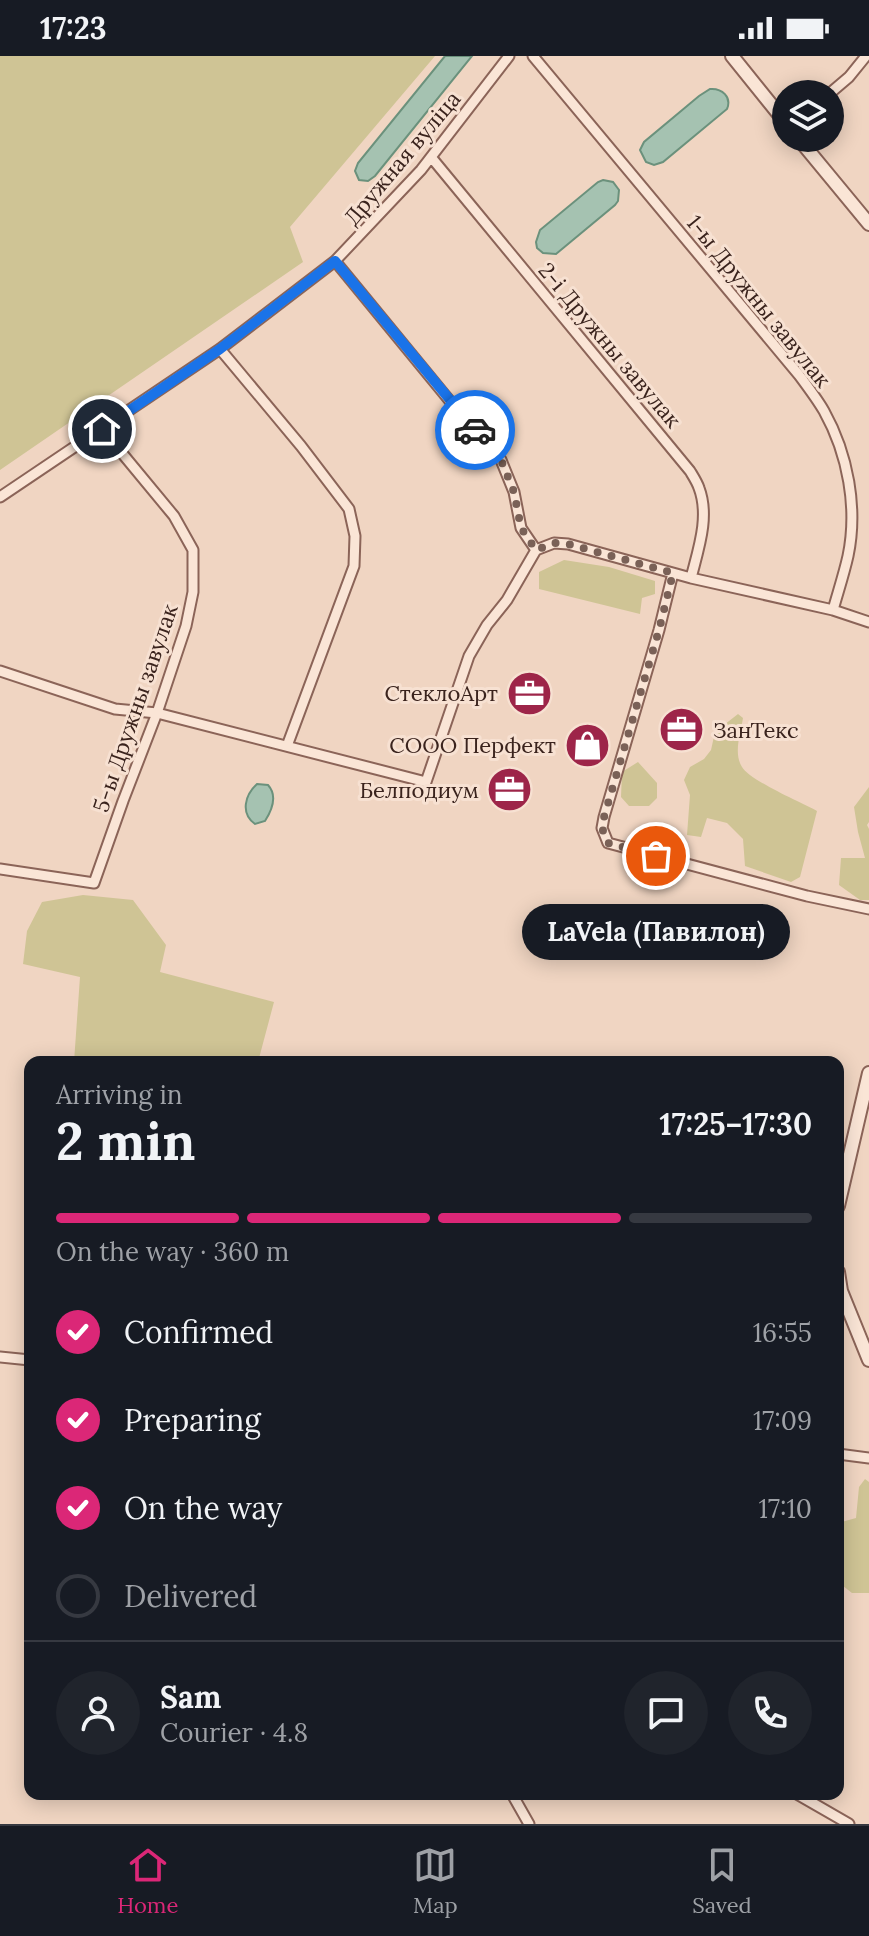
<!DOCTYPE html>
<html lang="en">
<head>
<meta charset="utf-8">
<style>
	:root { --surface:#171b24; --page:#20242c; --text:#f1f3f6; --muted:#9ea1a6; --line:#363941; --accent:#db2777 }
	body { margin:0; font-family:Lora,serif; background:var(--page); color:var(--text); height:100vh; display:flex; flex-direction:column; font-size:30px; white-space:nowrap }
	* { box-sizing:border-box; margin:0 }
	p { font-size:26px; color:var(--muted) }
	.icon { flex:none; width:44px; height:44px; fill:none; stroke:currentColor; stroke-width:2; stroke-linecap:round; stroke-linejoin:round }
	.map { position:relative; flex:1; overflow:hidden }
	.details { position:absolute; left:24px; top:1000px; width:820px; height:744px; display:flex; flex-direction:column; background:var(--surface); border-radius:16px; box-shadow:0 4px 20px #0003 }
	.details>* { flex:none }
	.buttons { position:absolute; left:772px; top:24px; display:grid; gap:16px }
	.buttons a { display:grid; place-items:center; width:72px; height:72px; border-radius:50%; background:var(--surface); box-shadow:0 4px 20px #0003; font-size:40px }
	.pin { position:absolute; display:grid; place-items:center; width:68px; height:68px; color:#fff; margin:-34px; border:4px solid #fff; border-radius:50%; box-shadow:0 2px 8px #0007 }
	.courier { position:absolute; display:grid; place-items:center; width:80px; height:80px; margin:-40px; border:6px solid #1a73e8; border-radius:50%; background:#fff; color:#222; box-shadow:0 2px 10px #0007 }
	.bubble { position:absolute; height:56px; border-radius:28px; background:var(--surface); box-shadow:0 4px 20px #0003; font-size:26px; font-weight:700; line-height:56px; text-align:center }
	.summary em { font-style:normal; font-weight:700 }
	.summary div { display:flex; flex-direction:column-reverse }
	.summary { display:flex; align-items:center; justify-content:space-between; height:136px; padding:0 32px }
	h1 { font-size:52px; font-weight:700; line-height:60px }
	.bar { display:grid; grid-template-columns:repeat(4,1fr); gap:12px 8px; align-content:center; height:96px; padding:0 32px }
	.bar i { height:10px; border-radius:6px; background:var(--line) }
	.bar .active { background:var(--accent) }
	.bar p { grid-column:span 4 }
	.line { display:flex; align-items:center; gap:20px; padding:0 32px; border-top:2px solid var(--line) }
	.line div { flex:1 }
	.round { display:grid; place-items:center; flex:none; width:84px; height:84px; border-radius:42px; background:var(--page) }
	ol { padding:0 32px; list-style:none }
	li { display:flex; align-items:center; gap:24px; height:88px }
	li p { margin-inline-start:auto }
	li .icon { padding:8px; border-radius:50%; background:var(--accent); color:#fff; stroke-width:4 }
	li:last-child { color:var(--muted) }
	li i { width:44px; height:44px; border:4px solid var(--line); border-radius:50% }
	.status { display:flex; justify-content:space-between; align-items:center; height:56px; padding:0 40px; background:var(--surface); direction:ltr }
	.status svg { height:22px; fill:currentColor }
	.dock { display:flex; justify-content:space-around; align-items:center; height:112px; border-top:2px solid var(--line); background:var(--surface); font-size:22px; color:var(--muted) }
	.dock a { display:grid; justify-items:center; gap:4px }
	.dock .active { color:var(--accent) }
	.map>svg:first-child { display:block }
	.green { fill:#cfc495 }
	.water { fill:#a5c2b1; stroke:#6b917c; stroke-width:2 }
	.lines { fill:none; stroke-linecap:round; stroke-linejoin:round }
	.minor-casing { stroke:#8b6458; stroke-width:13 }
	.tertiary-casing { stroke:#8b6458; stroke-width:16 }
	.minor { stroke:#fae5d6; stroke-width:9 }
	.tertiary { stroke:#fae5d6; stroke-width:12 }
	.done { stroke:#7a6157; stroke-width:8; stroke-dasharray:0 14.4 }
	.route { stroke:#1a73e8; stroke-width:10 }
	.labels { text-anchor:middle; stroke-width:6; stroke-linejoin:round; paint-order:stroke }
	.street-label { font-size:22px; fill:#3a231d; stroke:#f7e1d2 }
	.poi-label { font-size:22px; fill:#3a231d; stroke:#f7e1d2; text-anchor:end }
</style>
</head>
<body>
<div class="status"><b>17:23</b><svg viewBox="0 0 49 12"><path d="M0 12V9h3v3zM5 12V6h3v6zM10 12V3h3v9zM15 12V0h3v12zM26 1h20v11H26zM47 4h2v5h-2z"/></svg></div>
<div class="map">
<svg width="869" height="1768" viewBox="0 0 869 1768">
	<rect width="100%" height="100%" fill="#f0d5c2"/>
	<path class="green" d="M0 0H435L290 171 303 206 0 414Z
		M564 504 609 511 655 525V538L642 542 640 558 539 533V516Z
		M738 658 743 662C741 676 733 697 742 711 749 724 802 747 817 755L800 821 791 826 745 810 743 783 727 767 707 762 701 781 687 779 690 739 684 724 690 711 704 703 711 694 715 676Z
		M638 706 657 727V742L649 750H629L621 741 622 716Z
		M869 731V766L867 769 869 773V844H860L839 829 841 802H865L858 776 854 751Z
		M83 839 133 844 166 889 160 916 274 946 258 1006H74L80 921 23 908 27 875 42 846Z
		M865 1423 869 1426V1537H852L838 1526V1467L856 1462 859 1431Z"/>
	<path class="water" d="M445 0H472L375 120 368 125 359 124 355 115 358 107Z
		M710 33C722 32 732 41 727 53L663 106 654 109 646 106 640 94 644 86 699 40Z
		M603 124 613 126 619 134 618 145 615 149 556 198 543 197 537 192 536 186 540 174 598 126Z
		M257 728 268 729C278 740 272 754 265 765L255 768C240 757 245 739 257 728Z"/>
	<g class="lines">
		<defs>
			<path id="minor" d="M533 0 799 319C808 331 817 343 824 355 848 398 858 452 848 500 844 518 838 536 833 554
				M829 38 849 21 866 0
				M431 101 690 415C693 420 697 426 699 432 710 461 698 494 691 522
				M220 293 301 390 349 453 355 480 354 510 287 690
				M0 441 220 293 335 205 421 114 509 0
				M536 494 554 487 568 488 691 522 833 554 869 566
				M673 517 659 574 604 761 602 772 608 787 807 840 869 853
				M0 615 115 653 157 657 426 726 469 600 487 569 507 544 536 494 521 472 514 436 501 404 454 350 335 205
				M0 813 94 827 123 745 157 657 186 570 193 536V494L174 460 102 373
				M0 1301 30 1304
				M838 1398 869 1402
				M512 1738 529 1768
				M797 1738 849 1768"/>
			<path id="tertiary" d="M732 0 786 67
				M798 82 869 168
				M838 1150 869 1017
				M838 1216 841 1235 869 1304"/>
		</defs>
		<use href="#minor" class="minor-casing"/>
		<use href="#tertiary" class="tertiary-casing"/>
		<use href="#minor" class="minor"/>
		<use href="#tertiary" class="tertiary"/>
	</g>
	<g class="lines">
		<path class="done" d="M475 374 501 404 514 436 521 472 536 494 554 487 568 488 673 517 659 574 604 761 602 772 608 787 656 800"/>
		<path class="route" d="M102 373 220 293 335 205 475 374"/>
	</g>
	<defs>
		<symbol id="office-disc" viewBox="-11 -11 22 22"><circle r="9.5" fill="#9d2549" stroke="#f7e1d2"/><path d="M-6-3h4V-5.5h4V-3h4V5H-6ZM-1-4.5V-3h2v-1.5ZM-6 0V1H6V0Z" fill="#fff"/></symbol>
		<symbol id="shop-disc" viewBox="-11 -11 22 22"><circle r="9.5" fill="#9d2549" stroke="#f7e1d2"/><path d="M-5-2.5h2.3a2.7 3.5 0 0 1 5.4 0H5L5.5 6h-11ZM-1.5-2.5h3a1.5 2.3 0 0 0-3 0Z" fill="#fff"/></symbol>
	</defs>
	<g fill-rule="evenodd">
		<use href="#office-disc" x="504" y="612" width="51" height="51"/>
		<use href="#office-disc" x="656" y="648" width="51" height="51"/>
		<use href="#shop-disc" x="562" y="664" width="51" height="51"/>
		<use href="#office-disc" x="484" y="708" width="51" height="51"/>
	</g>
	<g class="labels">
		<g class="street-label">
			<text transform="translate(402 102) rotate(-50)" y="8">Дружная вуліца</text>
			<text transform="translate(759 245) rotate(51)" y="8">1-ы Дружны завулак</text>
			<text transform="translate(610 289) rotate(50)" y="8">2-і Дружны завулак</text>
			<text transform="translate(135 652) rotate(-71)" y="8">5-ы Дружны завулак</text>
		</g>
		<g class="poi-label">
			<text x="498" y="645">СтеклоАрт</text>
			<text x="713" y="682" text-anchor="start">ЗанТекс</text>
			<text x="556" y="697">СООО Перфект</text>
			<text x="479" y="742">Белподиум</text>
		</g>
	</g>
</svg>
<div class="buttons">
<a><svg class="icon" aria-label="layers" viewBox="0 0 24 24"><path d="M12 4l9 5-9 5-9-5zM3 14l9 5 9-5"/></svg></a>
</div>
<div class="pin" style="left:656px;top:800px;background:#ea580c"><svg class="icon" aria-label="bag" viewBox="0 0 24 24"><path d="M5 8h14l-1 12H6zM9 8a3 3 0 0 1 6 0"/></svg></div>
<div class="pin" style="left:102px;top:373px;background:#1f2937"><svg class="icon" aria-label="home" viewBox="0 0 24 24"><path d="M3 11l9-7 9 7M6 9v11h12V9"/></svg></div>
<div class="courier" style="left:475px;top:374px"><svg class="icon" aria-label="car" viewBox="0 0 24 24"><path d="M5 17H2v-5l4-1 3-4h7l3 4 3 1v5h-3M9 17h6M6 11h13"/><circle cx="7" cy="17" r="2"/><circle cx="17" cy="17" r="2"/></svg></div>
<div class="bubble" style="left:522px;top:848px;width:268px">LaVela (Павилон)</div>
<section class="details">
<div class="summary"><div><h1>2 min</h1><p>Arriving in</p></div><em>17:25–17:30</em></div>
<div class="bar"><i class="active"></i><i class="active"></i><i class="active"></i><i></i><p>On the way · 360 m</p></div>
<ol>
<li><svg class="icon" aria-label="check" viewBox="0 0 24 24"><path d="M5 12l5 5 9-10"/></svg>Confirmed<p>16:55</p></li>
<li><svg class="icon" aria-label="check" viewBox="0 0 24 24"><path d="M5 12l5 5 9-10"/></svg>Preparing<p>17:09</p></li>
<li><svg class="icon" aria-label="check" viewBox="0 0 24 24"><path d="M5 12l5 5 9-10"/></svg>On the way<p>17:10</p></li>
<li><i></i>Delivered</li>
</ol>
<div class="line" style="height:144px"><a class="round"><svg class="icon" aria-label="person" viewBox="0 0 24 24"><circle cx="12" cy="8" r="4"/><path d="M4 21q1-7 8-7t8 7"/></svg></a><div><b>Sam</b><p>Courier · 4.8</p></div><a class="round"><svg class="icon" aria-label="chat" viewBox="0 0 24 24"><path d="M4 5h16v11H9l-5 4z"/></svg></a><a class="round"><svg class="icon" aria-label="phone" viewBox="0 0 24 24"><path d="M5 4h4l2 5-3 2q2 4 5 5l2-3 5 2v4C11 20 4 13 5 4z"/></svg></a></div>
</section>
</div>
<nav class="dock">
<a class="active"><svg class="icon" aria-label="home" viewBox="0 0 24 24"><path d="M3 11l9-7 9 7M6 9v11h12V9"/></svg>Home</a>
<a><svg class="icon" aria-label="map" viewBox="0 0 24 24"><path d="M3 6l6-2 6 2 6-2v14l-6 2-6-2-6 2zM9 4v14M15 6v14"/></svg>Map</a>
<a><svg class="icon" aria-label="saved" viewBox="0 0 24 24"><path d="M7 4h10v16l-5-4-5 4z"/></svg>Saved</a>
</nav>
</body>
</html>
